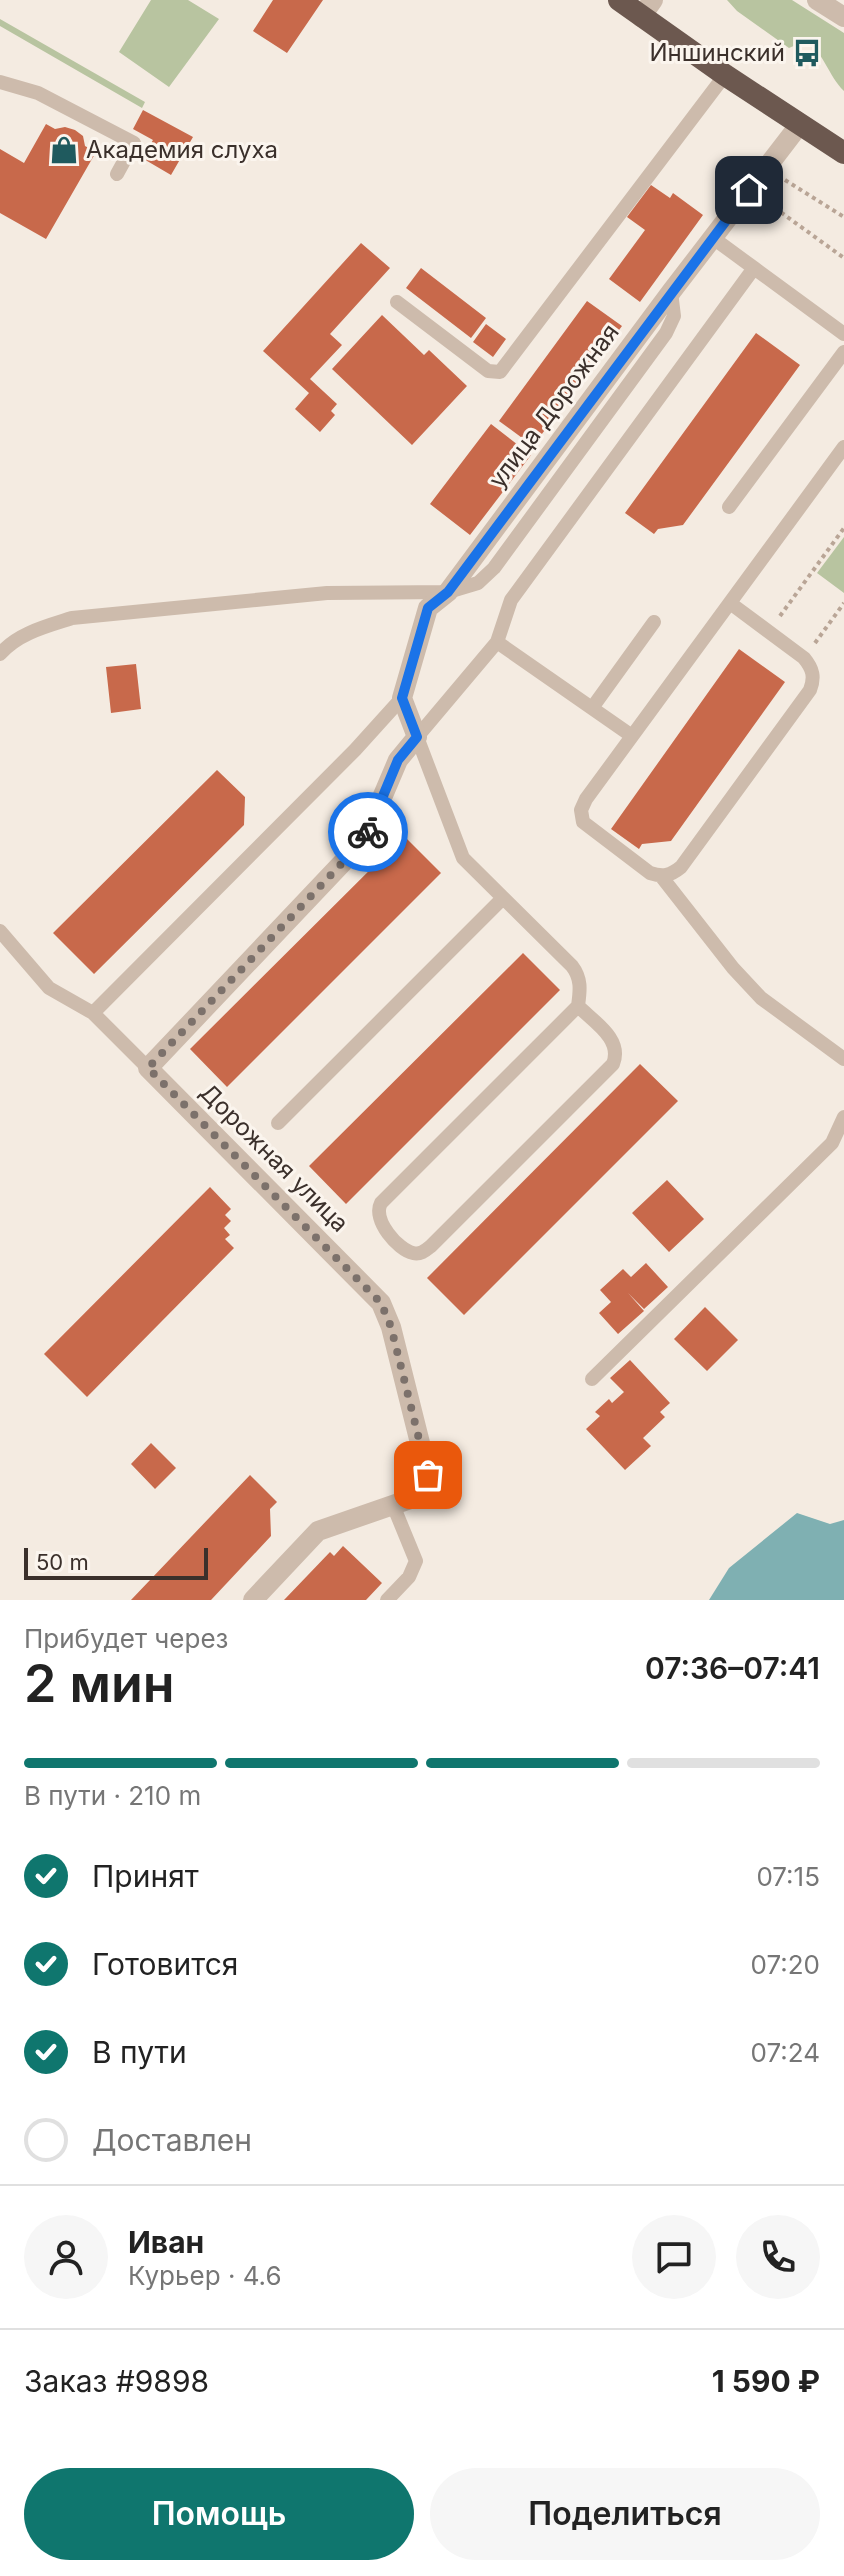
<!DOCTYPE html>
<html lang="ru">
<head>
<meta charset="utf-8">
<style>
	:root { --surface:#fff; --page:#f6f6f6; --text:#222; --muted:#767676; --line:#e0e0e0; --accent:#0f766e }
	body { margin:0; font-family:Inter,sans-serif; background:var(--page); color:var(--text); height:100vh; display:flex; flex-direction:column; font-size:30px; white-space:nowrap }
	* { box-sizing:border-box; margin:0 }
	p { font-size:26px; color:var(--muted) }
	.icon { flex:none; width:44px; height:44px; fill:none; stroke:currentColor; stroke-width:2; stroke-linecap:round; stroke-linejoin:round }
	.map { position:relative; height:1600px; overflow:hidden }
	.details { display:flex; flex-direction:column; background:var(--surface); flex:1 }
	.details>* { flex:none }
	.scale { position:absolute; left:24px; bottom:20px; width:184px; box-sizing:border-box; padding-left:8px; border:4px solid #3b302b; border-top:0; font-size:22px; line-height:28px; white-space:nowrap; color:#3b302b; -webkit-text-stroke:6px #fbf5ee; paint-order:stroke }
	.pin { position:absolute; display:grid; place-items:center; width:68px; height:68px; color:#fff; margin:-34px; border-radius:16px; box-shadow:0 4px 12px #0006 }
	.courier { position:absolute; display:grid; place-items:center; width:80px; height:80px; margin:-40px; border:6px solid #1a73e8; border-radius:50%; background:#fff; color:#222; box-shadow:0 2px 10px #0007 }
	.head em { font-style:normal; font-weight:600 }
	.head div { display:flex; flex-direction:column-reverse }
	.head { display:flex; align-items:center; justify-content:space-between; height:136px; padding:0 24px }
	h1 { font-size:52px; font-weight:600; line-height:60px }
	.bar { display:grid; grid-template-columns:repeat(4,1fr); gap:12px 8px; align-content:center; height:96px; padding:0 24px }
	.bar i { height:10px; border-radius:6px; background:var(--line) }
	.bar .current { background:var(--accent) }
	.bar p { grid-column:span 4 }
	.line { display:flex; align-items:center; gap:20px; padding:0 24px; border-top:2px solid var(--line) }
	.line div { flex:1 }
	.round { display:grid; place-items:center; flex:none; width:84px; height:84px; border-radius:42px; background:var(--page) }
	ol { padding:0 24px; list-style:none }
	li { display:flex; align-items:center; gap:24px; height:88px }
	li p { margin-inline-start:auto }
	li .icon { padding:8px; border-radius:50%; background:var(--accent); color:#fff; stroke-width:4 }
	li:last-child { color:var(--muted) }
	li i { width:44px; height:44px; border:4px solid var(--line); border-radius:50% }
	.primary-button { display:flex; gap:16px; margin-top:auto; padding:16px 24px }
	.primary-button a { flex:1; height:92px; border-radius:48px; background:var(--accent); color:#fff; font-size:32px; font-weight:600; line-height:92px; text-align:center }
	.primary-button a+a { background:var(--page); color:var(--text) }
	.map>svg:first-child { display:block }
	.green { fill:#b8c4a0 }
	.water { fill:#7fb0b2 }
	.building { fill:#c8694b }
	.lines { fill:none; stroke-linecap:round; stroke-linejoin:round }
	.path { stroke:#b9a596; stroke-width:4; stroke-dasharray:4 4; stroke-linecap:butt }
	.service { stroke:#cdbbac; stroke-width:14 }
	.minor { stroke:#cdbbac; stroke-width:20 }
	.trunk { stroke:#6c584f; stroke-width:22 }
	.done { stroke:#7c716b; stroke-width:8; stroke-dasharray:0 14.4 }
	.route { stroke:#1a73e8; stroke-width:10 }
	.labels { text-anchor:middle; stroke-width:6; stroke-linejoin:round; paint-order:stroke }
	.poi-label { font-size:24px; fill:#3b302b; stroke:#fbf5ee; text-anchor:end }
	.street-label { font-size:24px; fill:#3b302b; stroke:#fbf5ee }
</style>
</head>
<body>
<div class="map">
<svg width="844" height="1600" viewBox="0 0 844 1600">
	<rect width="100%" height="100%" fill="#f4ebe1"/>
	<path class="green" d="M151 0H188L219 19 169 87 119 52Z
		M727 0H792L844 33V91C829 77 821 47 805 41L789 48 737 11Z
		M0 19 145 102 142 108 0 26Z
		M844 537V593L817 573Z"/>
	<path class="water" d="M797 1513 830 1524 844 1520V1600H709L729 1568Z"/>
	<path class="building" d="M273 0H323L287 53 253 31Z
		M143 110 193 137 171 175 142 158 153 140 133 129Z
		M46 124 55 129 65 127 75 130 83 136 85 146 96 152 46 239 0 213V149L24 163Z
		M651 185 670 198 673 193 703 215 640 302 609 279 645 230 627 217Z
		M361 243 390 268 330 334 342 345 310 379 337 404 331 411 335 415 320 432 295 409 309 393 263 351Z
		M421 268 486 318 471 338 406 288Z
		M587 301 622 326 533 446 499 421Z
		M382 315 424 355 429 350 467 386 412 445 332 369Z
		M486 324 506 339 493 357 473 342Z
		M756 333 800 365 683 525 658 529 654 534 625 513Z
		M491 424 531 455 470 535 430 504Z
		M739 649 785 682 671 841 642 844 639 849 611 829Z
		M136 664 141 709 111 713 106 667Z
		M217 770 245 797 244 825 94 974 53 933Z
		M404 836 441 873 227 1087 190 1049Z
		M523 953 560 990 346 1204 309 1166Z
		M640 1064 678 1101 464 1315 427 1278Z
		M667 1180 704 1219 669 1252 632 1213Z
		M210 1187 231 1209 225 1215 231 1221 224 1228 230 1235 225 1239 234 1248 87 1397 44 1354Z
		M646 1263 668 1287 644 1309 628 1293 644 1311 618 1334 599 1313 611 1302 600 1290 623 1269 631 1277Z
		M705 1307 738 1340 707 1371 674 1339Z
		M630 1360 670 1403 660 1412 665 1417 643 1438 651 1446 625 1470 586 1429 600 1416 595 1412 609 1399 612 1403 624 1392 610 1378Z
		M151 1443 176 1468 155 1489 131 1464Z
		M250 1475 277 1502 270 1509 271 1536 211 1600H131Z
		M343 1546 382 1583 366 1600H284L330 1552 334 1556Z"/>
	<g class="lines">
		<path class="path" d="M785 180 844 217
			M768 203 844 258
			M780 616 844 528
			M815 643 844 603"/>
		<path class="service" d="M0 82 38 93 134 143 117 174
			M754 268 844 334
			M397 302 488 371 500 372 725 75
			M729 507 844 352
			M730 603 804 658C813 669 815 677 810 690L681 867C670 876 663 877 650 873L583 822 581 810 586 799 844 447
			M497 642 632 736
			M0 654C18 633 47 626 72 618L327 593 448 592 478 583 494 568 666 333 674 316 671 292
			M592 708 654 622
			M661 876 733 968 761 998 844 1059
			M0 931 49 988 93 1013 148 1068
			M578 1006C594 1022 623 1039 613 1064L431 1246C426 1250 421 1255 413 1253 398 1250 372 1220 381 1203L578 1006C580 991 582 979 572 966L463 858 417 737 497 642 511 600 754 268 713 238
			M93 1013 355 750 402 698
			M278 1123 503 898
			M592 1379 832 1143 844 1117
			M387 1600 409 1577 416 1561 393 1505"/>
		<path class="minor" d="M817 0 844 17
			M641 17 653 0
			M253 1600 318 1531 416 1497C426 1491 429 1486 428 1475L391 1327 381 1303 148 1068 364 840 398 760 417 737 402 698 428 608 448 592 671 292 800 124"/>
		<path class="trunk" d="M619 0 725 75 844 153"/>
	</g>
	<g class="lines">
		<path class="done" d="M368 832 364 840 148 1068 381 1303 391 1327 428 1475"/>
		<path class="route" d="M368 832 398 760 417 737 402 698 428 608 448 592 749 190"/>
	</g>
	<defs>
		<symbol id="bus-bare" viewBox="-9 -9 18 18"><path d="M-5-6H5V4H4V6H2V4H-2V6H-4V4H-5ZM-3.5-4V0h7V-4ZM-3.5 1.2v1.5H-2V1.2ZM2 1.2v1.5H3.5V1.2Z" fill="#1f5a5e" stroke="#fbf5ee" stroke-width="2.5" paint-order="stroke"/></symbol>
		<symbol id="shop-bare" viewBox="-9 -9 18 18"><path d="M-5-2.5h2.3a2.7 3.5 0 0 1 5.4 0H5L5.5 6h-11ZM-1.5-2.5h3a1.5 2.3 0 0 0-3 0Z" fill="#1f5a5e" stroke="#fbf5ee" stroke-width="2.5" paint-order="stroke"/></symbol>
	</defs>
	<g fill-rule="evenodd">
		<use href="#bus-bare" x="787" y="33" width="40" height="40"/>
		<use href="#shop-bare" x="44" y="130" width="40" height="40"/>
	</g>
	<g class="labels">
		<g class="poi-label">
			<text x="785" y="61">Иншинский</text>
			<text x="86" y="158" text-anchor="start">Академия слуха</text>
		</g>
		<g class="street-label">
			<text transform="translate(554 406) rotate(-53)" y="8">улица Дорожная</text>
			<text transform="translate(274 1158) rotate(45)" y="8">Дорожная улица</text>
		</g>
	</g>
</svg>
<div class="scale">50 m</div>
<div class="pin" style="left:428px;top:1475px;background:#ea580c"><svg class="icon" aria-label="bag" viewBox="0 0 24 24"><path d="M5 8h14l-1 12H6zM9 8a3 3 0 0 1 6 0"/></svg></div>
<div class="pin" style="left:749px;top:190px;background:#1f2937"><svg class="icon" aria-label="home" viewBox="0 0 24 24"><path d="M3 11l9-7 9 7M6 9v11h12V9"/></svg></div>
<div class="courier" style="left:368px;top:832px"><svg class="icon" aria-label="bike" viewBox="0 0 24 24"><circle cx="6" cy="16" r="4"/><circle cx="18" cy="16" r="4"/><path d="M6 16l4-8h5l3 8M10 8l3 8H6M13 5h3"/></svg></div>
</div>
<section class="details">
<div class="head"><div><h1>2 мин</h1><p>Прибудет через</p></div><em>07:36–07:41</em></div>
<div class="bar"><i class="current"></i><i class="current"></i><i class="current"></i><i></i><p>В пути · 210 m</p></div>
<ol>
<li><svg class="icon" aria-label="check" viewBox="0 0 24 24"><path d="M5 12l5 5 9-10"/></svg>Принят<p>07:15</p></li>
<li><svg class="icon" aria-label="check" viewBox="0 0 24 24"><path d="M5 12l5 5 9-10"/></svg>Готовится<p>07:20</p></li>
<li><svg class="icon" aria-label="check" viewBox="0 0 24 24"><path d="M5 12l5 5 9-10"/></svg>В пути<p>07:24</p></li>
<li><i></i>Доставлен</li>
</ol>
<div class="line" style="height:144px"><a class="round"><svg class="icon" aria-label="person" viewBox="0 0 24 24"><circle cx="12" cy="8" r="4"/><path d="M4 21q1-7 8-7t8 7"/></svg></a><div><b>Иван</b><p>Курьер · 4.6</p></div><a class="round"><svg class="icon" aria-label="chat" viewBox="0 0 24 24"><path d="M4 5h16v11H9l-5 4z"/></svg></a><a class="round"><svg class="icon" aria-label="phone" viewBox="0 0 24 24"><path d="M5 4h4l2 5-3 2q2 4 5 5l2-3 5 2v4C11 20 4 13 5 4z"/></svg></a></div>
<div class="line" style="height:104px"><div>Заказ #9898</div><b>1 590 ₽</b></div>
<div class="primary-button"><a>Помощь</a><a>Поделиться</a></div>
</section>
</body>
</html>
